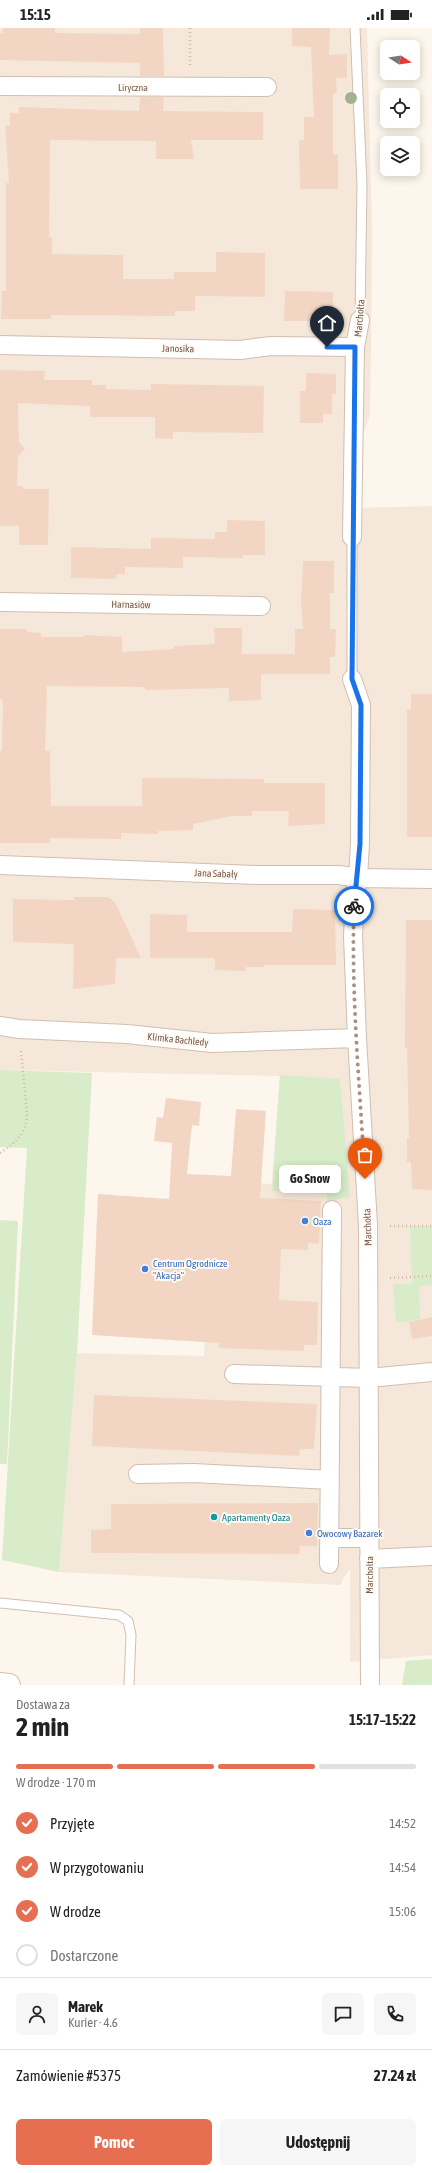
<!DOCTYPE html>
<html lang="pl">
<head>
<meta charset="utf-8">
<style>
	:root { --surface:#fff; --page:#f6f6f6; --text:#222; --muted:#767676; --line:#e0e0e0; --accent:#e76f51 }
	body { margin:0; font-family:"Asap Condensed",sans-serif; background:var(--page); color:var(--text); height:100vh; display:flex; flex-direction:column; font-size:15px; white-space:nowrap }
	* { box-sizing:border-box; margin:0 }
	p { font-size:13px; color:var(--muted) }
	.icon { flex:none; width:22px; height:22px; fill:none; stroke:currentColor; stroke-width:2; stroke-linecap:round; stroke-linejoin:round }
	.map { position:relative; height:1657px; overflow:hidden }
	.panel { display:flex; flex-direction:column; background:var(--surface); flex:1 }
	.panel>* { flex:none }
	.needle { width:26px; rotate:102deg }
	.buttons { position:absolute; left:380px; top:12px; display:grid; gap:8px }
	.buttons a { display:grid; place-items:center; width:40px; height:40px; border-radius:6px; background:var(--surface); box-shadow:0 2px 10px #0003; font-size:20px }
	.pin { position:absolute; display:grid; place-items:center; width:34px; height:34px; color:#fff; margin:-41px -17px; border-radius:50% 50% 50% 0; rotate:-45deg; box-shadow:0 0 4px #0007 }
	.pin .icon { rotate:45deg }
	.courier { position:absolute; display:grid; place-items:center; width:40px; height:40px; margin:-20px; border:3px solid #1a73e8; border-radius:50%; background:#fff; color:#222; box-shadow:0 1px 5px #0007 }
	.bubble { position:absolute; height:28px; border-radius:6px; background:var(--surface); box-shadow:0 2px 10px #0003; font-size:13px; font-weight:700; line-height:28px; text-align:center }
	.summary em { font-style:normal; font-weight:700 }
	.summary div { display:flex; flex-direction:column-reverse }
	.summary { display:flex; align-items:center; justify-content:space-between; height:68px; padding:0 16px }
	h1 { font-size:26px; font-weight:700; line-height:30px }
	.bar { display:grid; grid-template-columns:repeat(4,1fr); gap:6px 4px; align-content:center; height:48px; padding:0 16px }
	.bar i { height:5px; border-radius:3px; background:var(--line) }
	.bar .active { background:var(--accent) }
	.bar p { grid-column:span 4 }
	.line { display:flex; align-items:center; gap:10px; padding:0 16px; border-top:1px solid var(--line) }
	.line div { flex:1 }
	.round { display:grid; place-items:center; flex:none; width:42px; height:42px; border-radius:6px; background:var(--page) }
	ol { padding:0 16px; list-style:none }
	li { display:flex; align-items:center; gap:12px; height:44px }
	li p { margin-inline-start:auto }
	li .icon { padding:4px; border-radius:50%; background:var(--accent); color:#fff; stroke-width:4 }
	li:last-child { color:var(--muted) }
	li i { width:22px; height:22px; border:2px solid var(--line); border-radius:50% }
	.cta { display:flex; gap:8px; margin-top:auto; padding:8px 16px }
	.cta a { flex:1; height:46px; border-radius:6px; background:var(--accent); color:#fff; font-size:16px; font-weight:700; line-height:46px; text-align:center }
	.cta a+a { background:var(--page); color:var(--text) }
	.status { display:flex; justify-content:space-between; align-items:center; height:28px; padding:0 20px; background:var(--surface); direction:ltr }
	.status svg { height:11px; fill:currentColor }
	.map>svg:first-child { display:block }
	.residential { fill:#f5e8da }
	.green { fill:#d8ecc9 }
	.building { fill:#f3d5c3 }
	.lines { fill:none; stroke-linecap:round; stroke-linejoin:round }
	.service-casing { stroke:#d1beb0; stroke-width:11 }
	.minor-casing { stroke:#d1beb0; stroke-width:20 }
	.tertiary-casing { stroke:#d1beb0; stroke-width:24 }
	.path { stroke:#d9b8a5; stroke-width:2.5; stroke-dasharray:1 3; stroke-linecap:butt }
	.service { stroke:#fff; stroke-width:9 }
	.minor { stroke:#fff; stroke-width:18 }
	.tertiary { stroke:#fff; stroke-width:22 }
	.tree { fill:#a0b28e }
	.done { stroke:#a89285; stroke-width:4; stroke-dasharray:0 7.2 }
	.route { stroke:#1a73e8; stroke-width:5 }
	.shop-dot { fill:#3f7fe0; stroke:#fffaf3; stroke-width:1.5 }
	.culture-dot { fill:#0f9aa8; stroke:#fffaf3; stroke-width:1.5 }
	.labels { text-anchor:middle; stroke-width:4; stroke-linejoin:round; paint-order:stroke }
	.street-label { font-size:10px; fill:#7a5c4d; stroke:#fffaf3 }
	.shop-label { font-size:10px; fill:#366cbe; stroke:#fffaf3; text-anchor:start }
	.culture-label { font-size:10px; fill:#0d838f; stroke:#fffaf3; text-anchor:start }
</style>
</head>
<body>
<div class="status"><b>15:15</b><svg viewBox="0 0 49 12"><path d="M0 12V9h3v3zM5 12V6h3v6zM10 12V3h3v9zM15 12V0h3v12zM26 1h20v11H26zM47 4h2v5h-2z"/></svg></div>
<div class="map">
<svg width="432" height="1657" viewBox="0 0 432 1657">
	<rect width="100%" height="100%" fill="#fdf6ec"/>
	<path class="residential" d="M0 0H367L372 203 371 323 370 387 363 406 360 480 432 478V1627L350 1634V1542L343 1551 341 1557 59 1544 77 1325 204 1328 212 1152 272 1156 280 1048 0 1042Z"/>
	<path class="green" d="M0 1042 92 1045 77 1325 59 1544 2 1532 27 1120 0 1119Z
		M280 1047 340 1051 350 1169 327 1173V1166L272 1163Z
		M0 1192 18 1193 7 1436H0Z
		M410 1198H432V1257L419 1258 420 1291 396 1295 393 1256H412Z
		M432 1631V1657H402L406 1633Z"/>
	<path class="building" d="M3 0H55V5L140 6V0H163L164 48H140V35L0 32V5H3Z
		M292 0H330L329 27 347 26V50H336L337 65 333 66V126H338V161H300L299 112H304V89H314L311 19 292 18Z
		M140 69H164L163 83 263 84V112H191L194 131H156V113L50 112 49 209H52V226L123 227V251H174V244H216V224L265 225V269L195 268V283H175V288L51 287V291H1L2 263H6V155H9L5 98H10V85H19V79L139 83Z
		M285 263 333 264V293H284Z
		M0 342 45 343 44 352H92V357H106V361L151 362V356L264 358 263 405 173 404V411L155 410V389H90V378L18 375 19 414 25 421 18 428 17 458H23V461H49L48 517H19V498H0Z
		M306 345 336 346V366H332V386H323V395H300V363H306Z
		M227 492 265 493V527H243V530L183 529V540L125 539V546H117L116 551 71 550V519L151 521V510L215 511V504H227Z
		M303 533H334V565H330V601H336L335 629H330V646H261V672L229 673V660L145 662V659L47 658 45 723H50L51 778H142V750L264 751V755H325V796L288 798 289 783H252V788H232L193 796V802L158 803V806L121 805V811L50 810V815H0V723H2L3 672 0 671V601H27V604L41 605V609H84V607L122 609V624L174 621V618L215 616 214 600H242V626H295V601H303L301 573Z
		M411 666H432V809H407V682H411Z
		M74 869H108L115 874 141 930H116L115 956 73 961 74 916 13 914V871L74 872Z
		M293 881 335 882 336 937H264V939H246V943L215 942V930H150V886L187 887V904H292Z
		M406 892H432V1162L412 1161 411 1134H407V1110H409L407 1020H405V1008Z
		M166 1070 201 1074 199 1098 192 1097 187 1146 231 1148 236 1081 266 1083 260 1170 321 1173 319 1216 308 1215V1222L281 1221 279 1272 318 1274 317 1317H304V1323L219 1320V1315L92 1307 98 1166 169 1171 172 1115 154 1113 157 1089 163 1090Z
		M432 1289V1308L412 1311 409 1294Z
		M94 1367 317 1376 314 1421H300L299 1428 92 1418Z
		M318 1475 317 1518H300L299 1526 91 1525V1502L111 1501V1476Z"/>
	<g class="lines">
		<defs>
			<path id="service" d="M355 0 362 156 360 292
				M352 651V509
				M0 1575 119 1587 128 1593 131 1607 129 1657"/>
			<path id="minor" d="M0 58 267 59
				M0 317 240 322 271 318 355 319
				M352 509 355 319 360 292
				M0 574 261 578
				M352 651 361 677 360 815 358 850 355 866 353 908 357 1010 368 1197 370 1657
				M0 837 259 847H339L358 850 432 851
				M0 998 19 1001 127 1006 212 1015 357 1010
				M234 1346 369 1350 432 1344
				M138 1446 194 1445 330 1452
				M330 1510H369
				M369 1531 432 1528
				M329 1536 332 1182"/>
			<path id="tertiary" d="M0 1656 9 1657"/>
		</defs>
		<use href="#service" class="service-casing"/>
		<use href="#minor" class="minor-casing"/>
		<use href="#tertiary" class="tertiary-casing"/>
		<path class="path" d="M190 37V0
			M0 1125C16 1114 26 1107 27 1086L21 1022
			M390 1198H432
			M390 1250 432 1248"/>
		<use href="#service" class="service"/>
		<use href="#minor" class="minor"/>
		<use href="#tertiary" class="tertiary"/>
	</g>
	<circle class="tree" cx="351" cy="70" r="6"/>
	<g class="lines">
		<path class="done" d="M354 878C351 969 360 1061 365 1151"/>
		<path class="route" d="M327 319H355L352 651 361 677 360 816 354 878"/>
	</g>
	<g class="shop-dot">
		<circle cx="305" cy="1193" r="4"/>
		<circle cx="145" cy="1241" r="4"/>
		<circle cx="309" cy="1505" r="4"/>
	</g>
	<circle class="culture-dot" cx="214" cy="1489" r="4"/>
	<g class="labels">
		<g class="street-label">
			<text x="133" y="63">Liryczna</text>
			<text transform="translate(359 290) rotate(-85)" y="4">Marchołta</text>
			<text transform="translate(178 320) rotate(1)" y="4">Janosika</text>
			<text transform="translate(131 576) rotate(1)" y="4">Harnasiów</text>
			<text transform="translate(216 845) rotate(2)" y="4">Jana Sabały</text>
			<text transform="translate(178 1011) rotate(6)" y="4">Klimka Bachledy</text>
			<text transform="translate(367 1199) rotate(-92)" y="4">Marchołta</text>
			<text transform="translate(369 1547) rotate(-90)" y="4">Marchołta</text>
		</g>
		<g class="shop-label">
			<text x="313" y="1197">Oaza</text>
			<text x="153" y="1239">Centrum Ogrodnicze<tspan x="153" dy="12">"Akacja"</tspan></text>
			<text x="317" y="1509">Owocowy Bazarek</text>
		</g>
		<g class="culture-label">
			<text x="222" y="1493">Apartamenty Oaza</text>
		</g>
	</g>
</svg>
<div class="buttons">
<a><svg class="needle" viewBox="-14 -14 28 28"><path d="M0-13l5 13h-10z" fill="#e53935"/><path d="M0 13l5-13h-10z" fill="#767676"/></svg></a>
<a><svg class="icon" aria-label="locate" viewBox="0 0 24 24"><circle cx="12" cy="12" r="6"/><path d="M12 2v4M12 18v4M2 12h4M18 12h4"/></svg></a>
<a><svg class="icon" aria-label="layers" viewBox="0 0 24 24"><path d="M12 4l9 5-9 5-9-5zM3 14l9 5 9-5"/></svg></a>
</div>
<div class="pin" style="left:365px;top:1151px;background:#ea580c"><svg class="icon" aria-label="bag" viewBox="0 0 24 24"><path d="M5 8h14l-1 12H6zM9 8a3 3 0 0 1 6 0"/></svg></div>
<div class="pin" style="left:327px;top:319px;background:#1f2937"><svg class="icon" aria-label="home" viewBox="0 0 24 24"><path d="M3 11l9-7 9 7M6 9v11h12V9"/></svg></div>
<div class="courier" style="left:354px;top:878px"><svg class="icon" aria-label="bike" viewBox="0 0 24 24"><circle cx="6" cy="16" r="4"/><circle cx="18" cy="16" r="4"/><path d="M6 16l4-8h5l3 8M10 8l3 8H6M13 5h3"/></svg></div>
<div class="bubble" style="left:279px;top:1137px;width:62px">Go Snow</div>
</div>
<section class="panel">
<div class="summary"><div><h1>2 min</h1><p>Dostawa za</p></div><em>15:17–15:22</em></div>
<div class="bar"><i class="active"></i><i class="active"></i><i class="active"></i><i></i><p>W drodze · 170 m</p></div>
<ol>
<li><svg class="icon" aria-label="check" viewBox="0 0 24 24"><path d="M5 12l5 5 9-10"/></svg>Przyjęte<p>14:52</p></li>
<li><svg class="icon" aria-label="check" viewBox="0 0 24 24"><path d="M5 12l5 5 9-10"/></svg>W przygotowaniu<p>14:54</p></li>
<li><svg class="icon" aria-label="check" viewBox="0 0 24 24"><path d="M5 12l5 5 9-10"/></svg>W drodze<p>15:06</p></li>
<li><i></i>Dostarczone</li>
</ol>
<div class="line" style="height:72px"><a class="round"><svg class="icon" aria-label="person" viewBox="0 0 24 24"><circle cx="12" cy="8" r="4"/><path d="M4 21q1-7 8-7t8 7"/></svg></a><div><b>Marek</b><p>Kurier · 4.6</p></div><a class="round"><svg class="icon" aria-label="chat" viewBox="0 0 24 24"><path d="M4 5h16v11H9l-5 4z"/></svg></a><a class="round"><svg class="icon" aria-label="phone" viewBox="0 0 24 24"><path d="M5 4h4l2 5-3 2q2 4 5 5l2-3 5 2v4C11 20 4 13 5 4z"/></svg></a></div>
<div class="line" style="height:52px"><div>Zamówienie #5375</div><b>27.24 zł</b></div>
<div class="cta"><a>Pomoc</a><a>Udostępnij</a></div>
</section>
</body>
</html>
